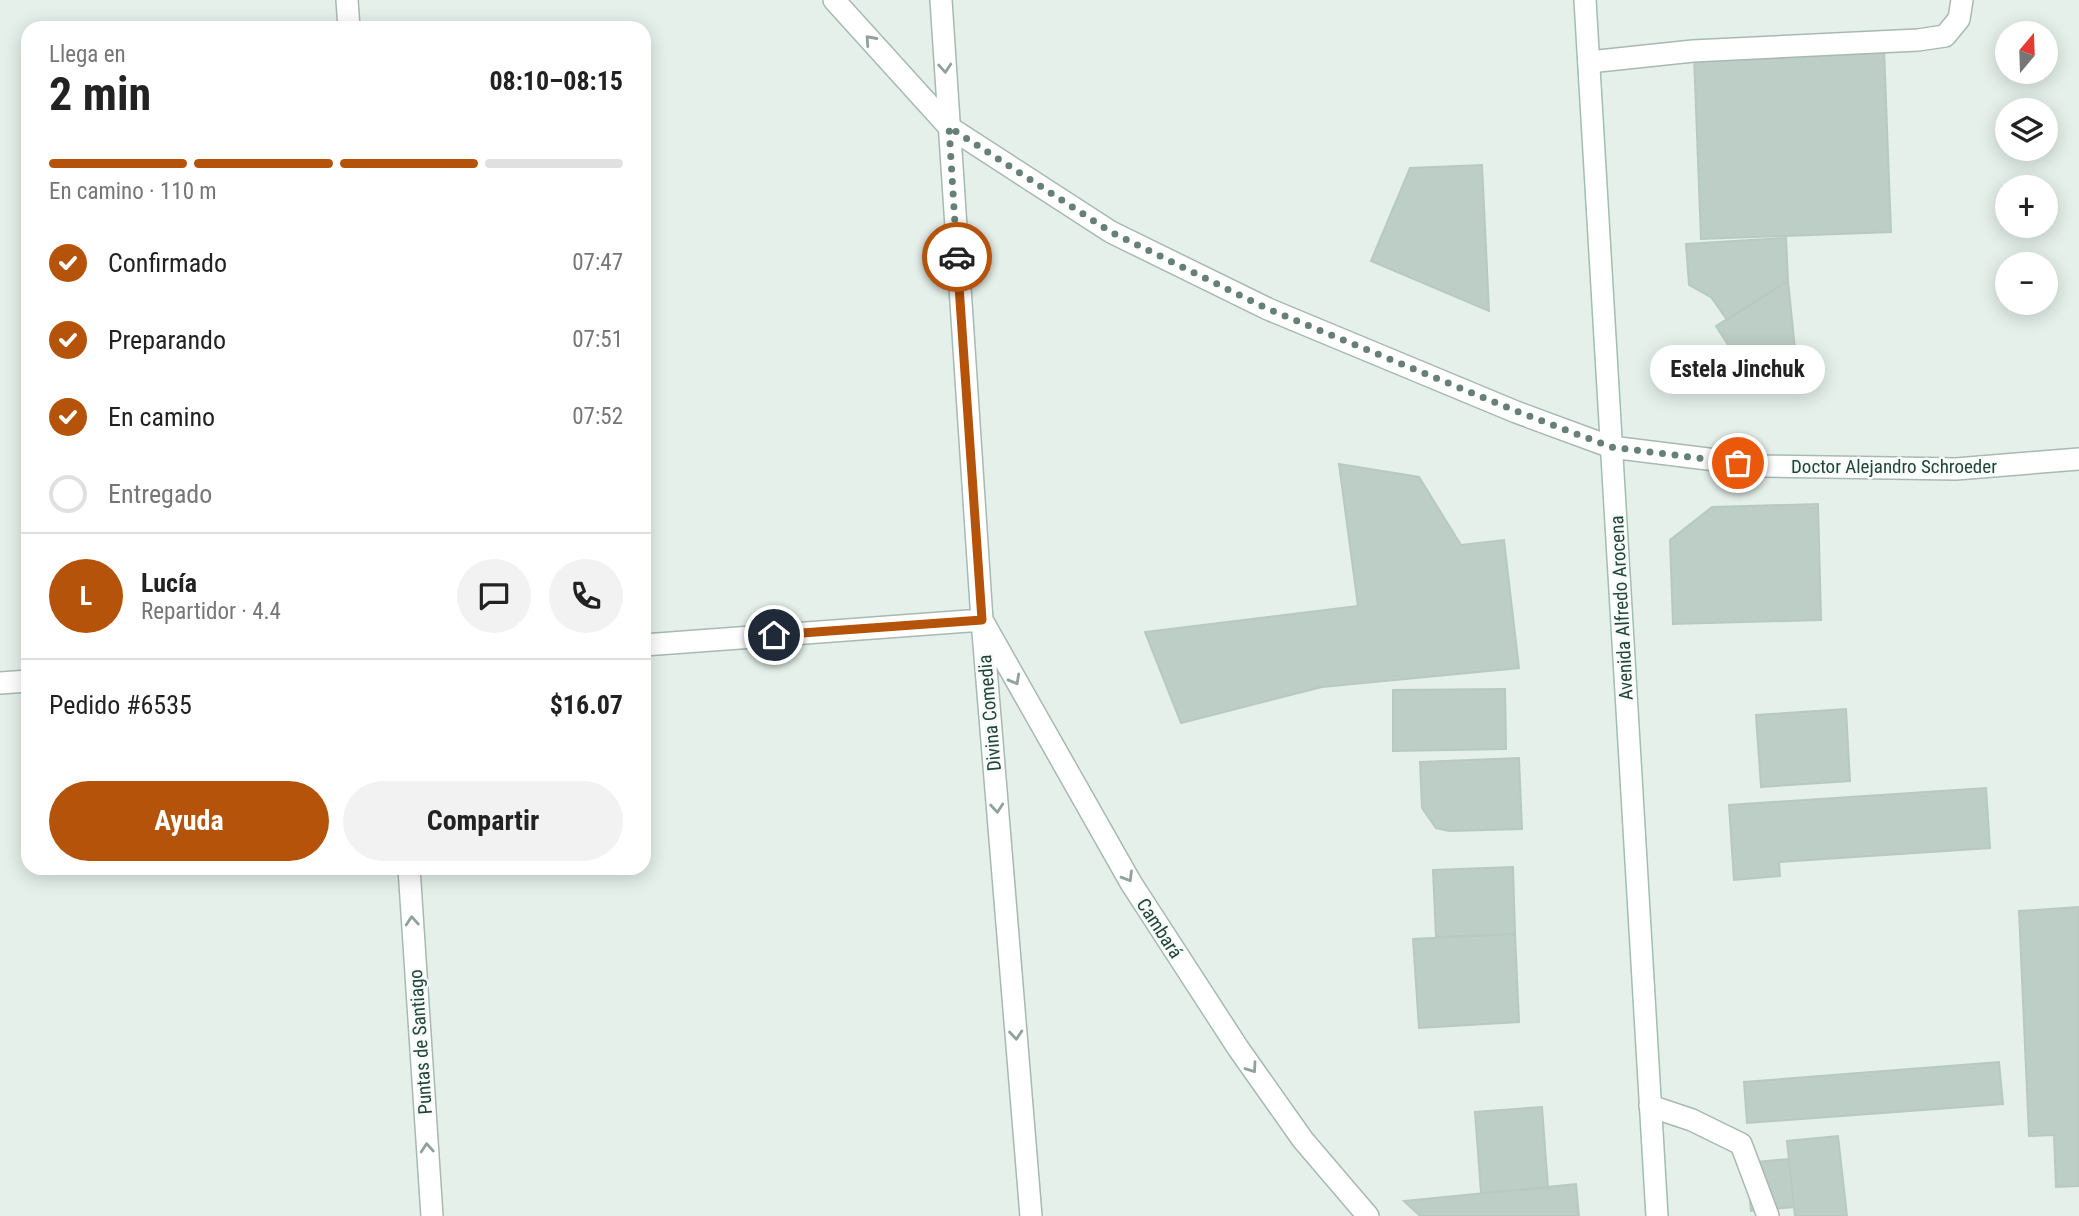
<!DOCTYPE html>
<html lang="es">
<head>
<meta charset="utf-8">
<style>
	:root { --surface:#fff; --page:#f2f2f2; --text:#222; --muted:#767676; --line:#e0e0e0; --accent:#b45309 }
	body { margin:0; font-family:"Roboto Condensed",sans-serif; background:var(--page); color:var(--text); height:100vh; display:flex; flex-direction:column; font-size:26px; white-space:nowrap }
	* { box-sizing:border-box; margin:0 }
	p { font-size:23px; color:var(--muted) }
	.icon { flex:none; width:38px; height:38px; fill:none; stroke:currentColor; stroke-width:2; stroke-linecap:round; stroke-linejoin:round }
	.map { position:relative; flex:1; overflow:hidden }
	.details { position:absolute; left:21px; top:21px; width:630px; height:854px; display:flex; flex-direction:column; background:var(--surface); border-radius:21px; box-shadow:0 4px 18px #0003 }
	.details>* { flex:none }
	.needle { width:46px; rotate:19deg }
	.controls { position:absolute; left:1995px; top:21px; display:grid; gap:14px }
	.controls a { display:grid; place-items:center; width:63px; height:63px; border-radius:50%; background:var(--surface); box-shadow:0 4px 18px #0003; font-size:35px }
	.pin { position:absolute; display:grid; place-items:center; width:60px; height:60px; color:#fff; margin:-30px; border:4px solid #fff; border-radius:50%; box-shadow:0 2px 7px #0007 }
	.courier { position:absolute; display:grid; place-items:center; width:70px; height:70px; margin:-35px; border:5px solid #b45309; border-radius:50%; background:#fff; color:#222; box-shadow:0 2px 9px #0007 }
	.bubble { position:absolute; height:49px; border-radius:24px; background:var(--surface); box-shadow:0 4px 18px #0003; font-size:23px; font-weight:700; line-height:49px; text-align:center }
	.overview em { font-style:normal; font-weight:700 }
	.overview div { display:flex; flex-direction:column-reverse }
	.overview { display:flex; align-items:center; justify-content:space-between; height:119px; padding:0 28px }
	h1 { font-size:46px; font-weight:700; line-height:52px }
	.bar { display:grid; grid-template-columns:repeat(4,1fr); gap:10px 7px; align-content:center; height:84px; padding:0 28px }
	.bar i { height:9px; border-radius:5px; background:var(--line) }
	.bar .on { background:var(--accent) }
	.bar p { grid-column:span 4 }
	.line { display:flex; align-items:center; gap:18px; padding:0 28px; border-top:2px solid var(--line) }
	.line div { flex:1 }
	.round { display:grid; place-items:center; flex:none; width:74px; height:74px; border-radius:37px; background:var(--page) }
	ol { padding:0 28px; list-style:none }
	li { display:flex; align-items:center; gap:21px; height:77px }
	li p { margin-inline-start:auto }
	li .icon { padding:7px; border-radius:50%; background:var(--accent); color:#fff; stroke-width:4 }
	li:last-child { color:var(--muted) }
	li i { width:38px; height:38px; border:4px solid var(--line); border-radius:50% }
	.button { display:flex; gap:14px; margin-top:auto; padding:14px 28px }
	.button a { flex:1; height:80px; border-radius:42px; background:var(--accent); color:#fff; font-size:28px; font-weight:700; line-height:80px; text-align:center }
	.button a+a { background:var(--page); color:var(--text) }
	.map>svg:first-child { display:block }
	.building { fill:#bdcec6; stroke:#b7cac1; stroke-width:2 }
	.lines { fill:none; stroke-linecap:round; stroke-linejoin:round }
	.lane-casing { stroke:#a7b9b2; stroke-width:24 }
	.street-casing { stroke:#a7b9b2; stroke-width:24 }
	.secondary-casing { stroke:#a2bdb2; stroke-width:24 }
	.lane { stroke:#fff; stroke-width:21 }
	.street { stroke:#fff; stroke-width:21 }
	.secondary { stroke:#fff; stroke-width:21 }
	.oneway { stroke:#90a29c }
	.done { stroke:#668078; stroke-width:7; stroke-dasharray:0 12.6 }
	.route { stroke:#b45309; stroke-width:9 }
	.labels { text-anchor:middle; stroke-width:5; stroke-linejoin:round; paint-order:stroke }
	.street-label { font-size:19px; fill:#22443a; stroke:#f7fbf9 }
</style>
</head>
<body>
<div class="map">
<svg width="2079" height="1216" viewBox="0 0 2079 1216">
	<rect width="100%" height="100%" fill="#e5f0eb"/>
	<path class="building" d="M1884 49 1891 232 1701 239 1694 56Z
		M1482 165 1489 311 1371 261 1410 168Z
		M1786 238 1788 281 1727 320 1711 297 1689 285 1686 244Z
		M1788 281 1797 368 1758 372 1737 359 1716 326Z
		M1339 464 1419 477 1461 545 1504 540 1519 668 1322 687 1181 723 1145 632 1358 606Z
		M1818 504 1821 620 1673 624 1670 540 1712 507Z
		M1505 689 1506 749 1393 751V690Z
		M1846 709 1850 781 1761 787 1756 715Z
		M1519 758 1522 829 1449 831 1436 828 1422 808 1420 762Z
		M1986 788 1990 848 1779 862 1780 876 1734 880 1729 805Z
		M1513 867 1515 934 1436 937 1433 870Z
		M2079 907V1186L2056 1187 2054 1135 2029 1136 2019 911Z
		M1515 934 1519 1022 1419 1028 1413 939Z
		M1999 1062 2003 1104 1747 1123 1744 1082Z
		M1542 1107 1548 1188 1481 1193 1475 1112Z
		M1838 1136 1847 1216H1795L1787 1141Z
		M1789 1159 1794 1207 1751 1211 1746 1163Z
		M1576 1184 1579 1216H1420L1404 1201Z"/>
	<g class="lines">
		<defs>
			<path id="lane" d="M1650 1106 1692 1120 1741 1144 1768 1216"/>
			<path id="street" d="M347 0 349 28
				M834 0 949 127 1111 232 1268 309 1516 412 1611 447 1764 466 1956 469 2079 459
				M941 0 982 620 1031 1216
				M1589 62 1693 51 1918 40 1945 36 1959 19 1962 0
				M644 645 982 620 1131 883 1238 1048 1303 1140 1368 1216
				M0 683 28 681
				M409 868 432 1216"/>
			<path id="secondary" d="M1585 0 1657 1216"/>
		</defs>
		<use href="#lane" class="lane-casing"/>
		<use href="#street" class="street-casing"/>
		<use href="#secondary" class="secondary-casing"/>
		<use href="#lane" class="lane"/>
		<use href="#street" class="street"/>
		<use href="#secondary" class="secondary"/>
	</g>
	<defs><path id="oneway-chevron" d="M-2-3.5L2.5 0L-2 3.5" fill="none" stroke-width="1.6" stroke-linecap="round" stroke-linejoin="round" transform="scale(1.75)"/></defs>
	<g class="oneway">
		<use href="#oneway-chevron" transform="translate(870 40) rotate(-132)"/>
		<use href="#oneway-chevron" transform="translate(945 68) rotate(86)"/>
		<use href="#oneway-chevron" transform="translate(1015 680) rotate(61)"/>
		<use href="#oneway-chevron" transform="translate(997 808) rotate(85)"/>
		<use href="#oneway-chevron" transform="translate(1128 877) rotate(59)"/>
		<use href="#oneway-chevron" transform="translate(412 921) rotate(-94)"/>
		<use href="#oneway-chevron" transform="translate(1016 1035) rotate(85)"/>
		<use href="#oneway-chevron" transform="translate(1252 1068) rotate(55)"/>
		<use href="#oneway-chevron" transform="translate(427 1148) rotate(-94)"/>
	</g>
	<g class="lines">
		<path class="done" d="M957 257 949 127 1111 232 1268 309 1516 411 1611 447 1738 463"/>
		<path class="route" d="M774 635 982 620 957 257"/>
	</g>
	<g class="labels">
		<g class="street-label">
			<text x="1894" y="473">Doctor Alejandro Schroeder</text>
			<text transform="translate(1621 608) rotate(-93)" y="7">Avenida Alfredo Arocena</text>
			<text transform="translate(989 713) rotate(-95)" y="7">Divina Comedia</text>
			<text transform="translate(1160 928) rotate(57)" y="7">Cambará</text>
			<text transform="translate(420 1042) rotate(-94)" y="7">Puntas de Santiago</text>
		</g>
	</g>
</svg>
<div class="controls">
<a><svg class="needle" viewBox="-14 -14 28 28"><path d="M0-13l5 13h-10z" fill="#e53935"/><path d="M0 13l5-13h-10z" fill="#767676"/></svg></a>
<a><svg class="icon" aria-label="layers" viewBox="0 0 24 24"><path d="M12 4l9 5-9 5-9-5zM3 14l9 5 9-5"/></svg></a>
<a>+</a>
<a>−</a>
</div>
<div class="pin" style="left:1738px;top:463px;background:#ea580c"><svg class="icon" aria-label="bag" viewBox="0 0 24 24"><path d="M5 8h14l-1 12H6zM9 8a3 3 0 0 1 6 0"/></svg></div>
<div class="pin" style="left:774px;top:635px;background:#1f2937"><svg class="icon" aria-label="home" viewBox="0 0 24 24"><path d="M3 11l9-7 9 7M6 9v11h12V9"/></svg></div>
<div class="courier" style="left:957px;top:257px"><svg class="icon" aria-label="car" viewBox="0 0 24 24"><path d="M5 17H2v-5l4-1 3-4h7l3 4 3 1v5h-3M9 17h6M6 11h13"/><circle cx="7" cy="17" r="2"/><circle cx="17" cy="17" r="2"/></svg></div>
<div class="bubble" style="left:1650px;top:345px;width:175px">Estela Jinchuk</div>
<section class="details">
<div class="overview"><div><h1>2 min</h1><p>Llega en</p></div><em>08:10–08:15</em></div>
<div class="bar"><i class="on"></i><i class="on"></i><i class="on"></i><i></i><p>En camino · 110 m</p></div>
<ol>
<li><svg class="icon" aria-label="check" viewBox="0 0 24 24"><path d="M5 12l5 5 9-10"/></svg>Confirmado<p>07:47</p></li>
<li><svg class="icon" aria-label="check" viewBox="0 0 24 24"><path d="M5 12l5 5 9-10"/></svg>Preparando<p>07:51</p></li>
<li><svg class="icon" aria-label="check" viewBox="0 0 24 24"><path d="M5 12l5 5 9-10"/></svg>En camino<p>07:52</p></li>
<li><i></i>Entregado</li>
</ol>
<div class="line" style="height:126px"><b class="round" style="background:var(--accent);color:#fff">L</b><div><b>Lucía</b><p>Repartidor · 4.4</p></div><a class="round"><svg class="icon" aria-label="chat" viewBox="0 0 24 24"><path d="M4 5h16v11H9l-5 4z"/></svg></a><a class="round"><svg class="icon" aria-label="phone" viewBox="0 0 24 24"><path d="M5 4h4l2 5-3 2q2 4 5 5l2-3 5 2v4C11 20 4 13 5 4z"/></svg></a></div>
<div class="line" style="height:91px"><div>Pedido #6535</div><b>$16.07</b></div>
<div class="button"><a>Ayuda</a><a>Compartir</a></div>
</section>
</div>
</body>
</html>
